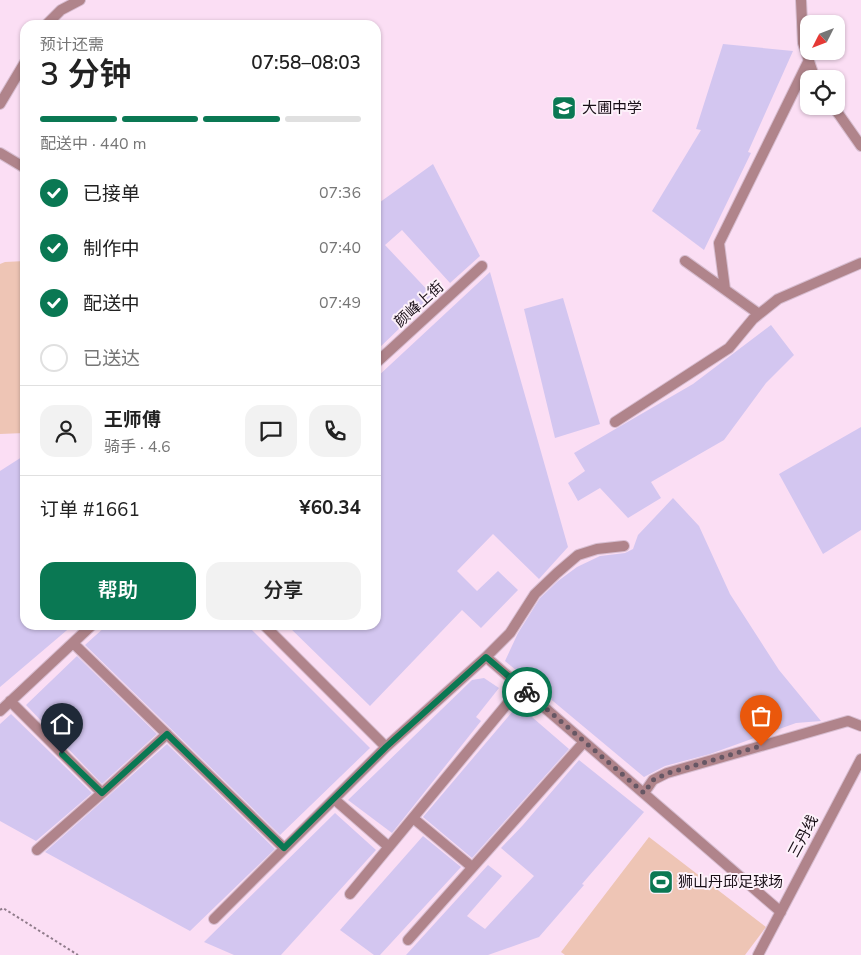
<!DOCTYPE html>
<html lang="zh">
<head>
<meta charset="utf-8">
<style>
	:root { --surface:#fff; --page:#f2f2f2; --text:#222; --muted:#767676; --line:#e0e0e0; --accent:#0a7853 }
	body { margin:0; font-family:"Nunito Sans","Noto Sans SC",sans-serif; background:var(--page); color:var(--text); height:100vh; display:flex; flex-direction:column; font-size:19px; white-space:nowrap }
	* { box-sizing:border-box; margin:0 }
	p { font-size:16px; color:var(--muted) }
	.icon { flex:none; width:28px; height:28px; fill:none; stroke:currentColor; stroke-width:2; stroke-linecap:round; stroke-linejoin:round }
	.map { position:relative; flex:1; overflow:hidden }
	.side { position:absolute; left:20px; top:20px; width:361px; height:610px; display:flex; flex-direction:column; background:var(--surface); border-radius:15px; box-shadow:0 1px 4px #0004 }
	.side>* { flex:none }
	.needle { width:32px; rotate:228deg }
	.tools { position:absolute; left:800px; top:15px; display:grid; gap:10px }
	.tools a { display:grid; place-items:center; width:45px; height:45px; border-radius:10px; background:var(--surface); box-shadow:0 1px 4px #0004; font-size:25px }
	.pin { position:absolute; display:grid; place-items:center; width:42px; height:42px; color:#fff; margin:-51px -21px; border-radius:50% 50% 50% 0; rotate:-45deg; box-shadow:0 0 5px #0007 }
	.pin .icon { rotate:45deg }
	.courier { position:absolute; display:grid; place-items:center; width:50px; height:50px; margin:-25px; border:4px solid #0a7853; border-radius:50%; background:#fff; color:#222; box-shadow:0 1px 6px #0007 }
	.headline em { font-style:normal; font-weight:600 }
	.headline div { display:flex; flex-direction:column-reverse }
	.headline { display:flex; align-items:center; justify-content:space-between; height:85px; padding:0 20px }
	h1 { font-size:32px; font-weight:600; line-height:38px }
	.bar { display:grid; grid-template-columns:repeat(4,1fr); gap:8px 5px; align-content:center; height:60px; padding:0 20px }
	.bar i { height:6px; border-radius:4px; background:var(--line) }
	.bar .active { background:var(--accent) }
	.bar p { grid-column:span 4 }
	.line { display:flex; align-items:center; gap:12px; padding:0 20px; border-top:1px solid var(--line) }
	.line div { flex:1 }
	.round { display:grid; place-items:center; flex:none; width:52px; height:52px; border-radius:15px; background:var(--page) }
	ol { padding:0 20px; list-style:none }
	li { display:flex; align-items:center; gap:15px; height:55px }
	li p { margin-inline-start:auto }
	li .icon { padding:5px; border-radius:50%; background:var(--accent); color:#fff; stroke-width:4 }
	li:last-child { color:var(--muted) }
	li i { width:28px; height:28px; border:2px solid var(--line); border-radius:50% }
	.button { display:flex; gap:10px; margin-top:auto; padding:10px 20px }
	.button a { flex:1; height:58px; border-radius:15px; background:var(--accent); color:#fff; font-size:20px; font-weight:600; line-height:58px; text-align:center }
	.button a+a { background:var(--page); color:var(--text) }
	.map>svg:first-child { display:block }
	.green { fill:#eec5b5 }
	.building { fill:#d3c6f0 }
	.lines { fill:none; stroke-linecap:round; stroke-linejoin:round }
	.minor-casing { stroke:#d7bdd0; stroke-width:12 }
	.path { stroke:#907c8b; stroke-width:2; stroke-dasharray:2.5 2.5; stroke-linecap:butt }
	.minor { stroke:#b0848b; stroke-width:10 }
	.done { stroke:#675764; stroke-width:5; stroke-dasharray:0 9 }
	.route { stroke:#0a7853; stroke-width:6 }
	.labels { text-anchor:middle; stroke-width:4; stroke-linejoin:round; paint-order:stroke }
	.poi-label { font-size:15px; fill:#180e16; stroke:#fdf1fa; text-anchor:start }
	.street-label { font-size:15px; fill:#180e16; stroke:#fdf1fa }
</style>
</head>
<body>
<div class="map">
<svg width="861" height="955" viewBox="0 0 861 955">
	<rect width="100%" height="100%" fill="#fbdef4"/>
	<path class="green" d="M25 261V433L0 434V264L5 262Z
		M649 837 766 927 745 955H565L561 952Z"/>
	<path class="building" d="M723 44 793 51 748 152 751 153 704 250 652 211 701 130 696 129Z
		M433 164 480 256 450 283 402 230 385 245 433 296 376 351V205Z
		M490 272 568 547 539 579 493 534 457 571 477 591 498 571 518 590 481 628 462 610 370 706 287 625H376V378Z
		M563 298 600 424 555 438 524 309Z
		M771 325 794 355 766 383 724 440 651 482 661 498 628 518 600 488 578 501 568 483 585 471 574 453 693 384Z
		M861 427V530L823 554 779 474Z
		M25 455V625H73L0 687V471Z
		M673 498 699 526 730 594 779 670 821 721 796 723 710 754 665 766 644 777 505 661 518 633 540 598 558 581 577 567 600 556 625 553 633 549 638 535Z
		M107 625H247L370 748 280 835 85 645Z
		M77 656 157 734 102 784 26 705Z
		M484 678 499 688 476 717 481 721 392 833 348 800 472 680Z
		M518 705 569 749 472 858 423 817Z
		M11 714 92 793 36 841 0 821V724Z
		M167 744 275 849 190 931 45 852Z
		M579 760 644 812 582 884 584 885 539 937 488 955H406L488 865 502 876 467 916 485 929 534 876 501 848 523 825Z
		M335 813 376 850 281 955H234L204 942Z
		M423 836 461 867 380 955H374L340 930Z"/>
	<g class="lines">
		<defs>
			<path id="minor" d="M801 0 803 43 815 79
				M46 25 61 10 80 0
				M0 104 25 62
				M833 106 861 146
				M0 153 25 168
				M685 261 759 314
				M725 289 719 243 809 60
				M376 363 482 266
				M615 422 729 348 753 319 778 299 861 263
				M264 625 386 747 486 657 510 633 535 594 557 573 578 555 597 549 624 546
				M73 643 284 848
				M486 657 781 912
				M10 701 102 793 167 734
				M0 711 92 625
				M644 793 653 780 667 773 848 721 861 726
				M334 799 389 847
				M413 818 472 867
				M37 850 102 793
				M350 894 521 687
				M214 919 386 747
				M408 940 584 742
				M758 955 861 759"/>
		</defs>
		<use href="#minor" class="minor-casing"/>
		<path class="path" d="M0 910 3 908 78 955"/>
		<use href="#minor" class="minor"/>
	</g>
	<g class="lines">
		<path class="done" d="M527 692 644 793 653 780 668 773 761 746"/>
		<path class="route" d="M62 754 102 793 167 734 284 848 386 747 486 657 527 692"/>
	</g>
	<defs>
		<symbol id="school-square" viewBox="-11 -11 22 22"><rect x="-9" y="-9" width="18" height="18" rx="4" fill="#0a7853" stroke="#fdf1fa"/><path d="M0-5L7-2L0 1L-7-2ZM-4 1L0 2.5L4 1V4Q0 6-4 4Z" fill="#fff"/></symbol>
		<symbol id="stadium-square" viewBox="-11 -11 22 22"><rect x="-9" y="-9" width="18" height="18" rx="4" fill="#0a7853" stroke="#fdf1fa"/><path d="M0-5a6.5 5 0 1 0 0 10a6.5 5 0 1 0 0-10ZM-3.5-1.8h7v3.6h-7Z" fill="#fff"/></symbol>
	</defs>
	<g fill-rule="evenodd">
		<use href="#school-square" x="550" y="94" width="28" height="28"/>
		<use href="#stadium-square" x="647" y="868" width="28" height="28"/>
	</g>
	<g class="labels">
		<g class="poi-label">
			<text x="582" y="113">大圃中学</text>
			<text x="678" y="887">狮山丹邱足球场</text>
		</g>
		<g class="street-label">
			<text transform="translate(419 304) rotate(-42)" y="5">颜峰上街</text>
			<text transform="translate(803 836) rotate(-62)" y="5">三丹线</text>
		</g>
	</g>
</svg>
<div class="tools">
<a><svg class="needle" viewBox="-14 -14 28 28"><path d="M0-13l5 13h-10z" fill="#e53935"/><path d="M0 13l5-13h-10z" fill="#767676"/></svg></a>
<a><svg class="icon" aria-label="locate" viewBox="0 0 24 24"><circle cx="12" cy="12" r="6"/><path d="M12 2v4M12 18v4M2 12h4M18 12h4"/></svg></a>
</div>
<div class="pin" style="left:761px;top:746px;background:#ea580c"><svg class="icon" aria-label="bag" viewBox="0 0 24 24"><path d="M5 8h14l-1 12H6zM9 8a3 3 0 0 1 6 0"/></svg></div>
<div class="pin" style="left:62px;top:754px;background:#1f2937"><svg class="icon" aria-label="home" viewBox="0 0 24 24"><path d="M3 11l9-7 9 7M6 9v11h12V9"/></svg></div>
<div class="courier" style="left:527px;top:692px"><svg class="icon" aria-label="bike" viewBox="0 0 24 24"><circle cx="6" cy="16" r="4"/><circle cx="18" cy="16" r="4"/><path d="M6 16l4-8h5l3 8M10 8l3 8H6M13 5h3"/></svg></div>
<section class="side">
<div class="headline"><div><h1>3 分钟</h1><p>预计还需</p></div><em>07:58–08:03</em></div>
<div class="bar"><i class="active"></i><i class="active"></i><i class="active"></i><i></i><p>配送中 · 440 m</p></div>
<ol>
<li><svg class="icon" aria-label="check" viewBox="0 0 24 24"><path d="M5 12l5 5 9-10"/></svg>已接单<p>07:36</p></li>
<li><svg class="icon" aria-label="check" viewBox="0 0 24 24"><path d="M5 12l5 5 9-10"/></svg>制作中<p>07:40</p></li>
<li><svg class="icon" aria-label="check" viewBox="0 0 24 24"><path d="M5 12l5 5 9-10"/></svg>配送中<p>07:49</p></li>
<li><i></i>已送达</li>
</ol>
<div class="line" style="height:90px"><a class="round"><svg class="icon" aria-label="person" viewBox="0 0 24 24"><circle cx="12" cy="8" r="4"/><path d="M4 21q1-7 8-7t8 7"/></svg></a><div><b>王师傅</b><p>骑手 · 4.6</p></div><a class="round"><svg class="icon" aria-label="chat" viewBox="0 0 24 24"><path d="M4 5h16v11H9l-5 4z"/></svg></a><a class="round"><svg class="icon" aria-label="phone" viewBox="0 0 24 24"><path d="M5 4h4l2 5-3 2q2 4 5 5l2-3 5 2v4C11 20 4 13 5 4z"/></svg></a></div>
<div class="line" style="height:65px"><div>订单 #1661</div><b>¥60.34</b></div>
<div class="button"><a>帮助</a><a>分享</a></div>
</section>
</div>
</body>
</html>
